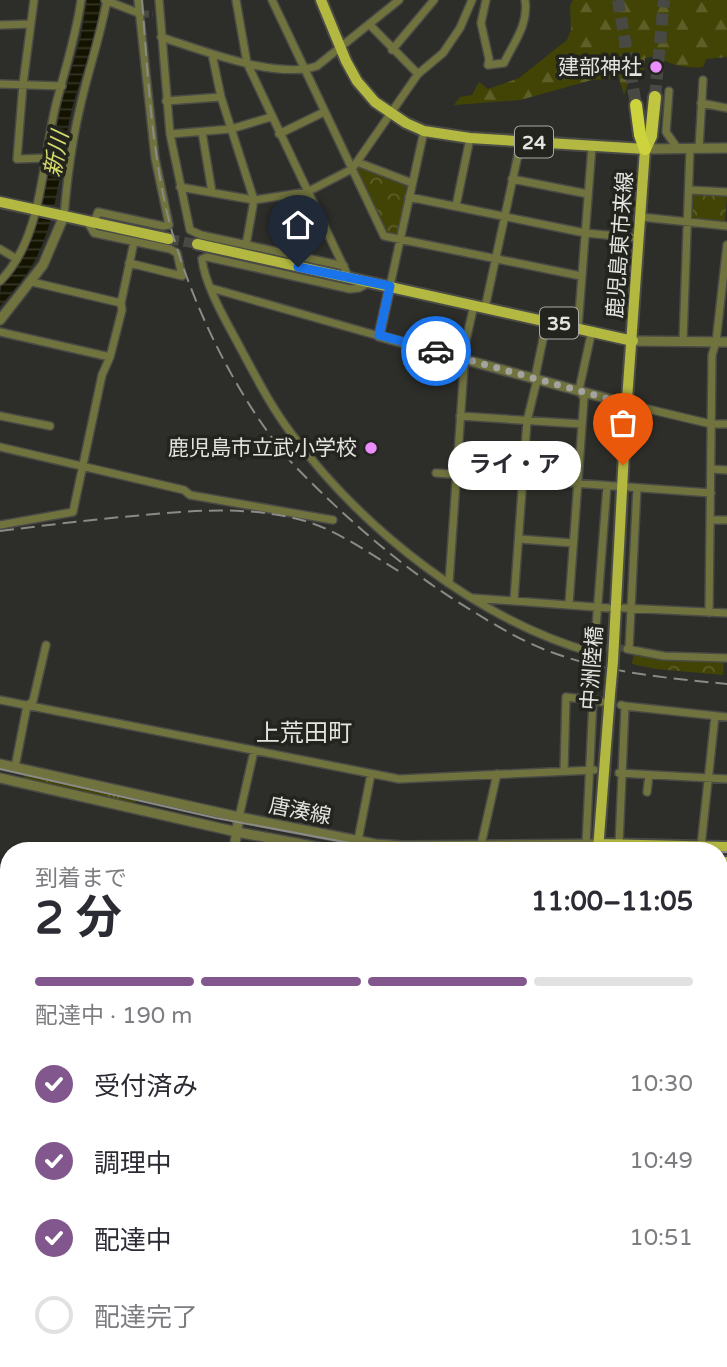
<!DOCTYPE html>
<html lang="ja">
<head>
<meta charset="utf-8">
<style>
	:root { --surface:#fff; --page:#f7f7f7; --text:#2b2b33; --muted:#7c7c81; --line:#e1e1e2; --accent:#81578d }
	body { margin:0; font-family:"Varela Round","Noto Sans JP",sans-serif; background:var(--page); color:var(--text); height:100vh; display:flex; flex-direction:column; font-size:26px; white-space:nowrap }
	* { box-sizing:border-box; margin:0 }
	p { font-size:23px; color:var(--muted) }
	.icon { flex:none; width:38px; height:38px; fill:none; stroke:currentColor; stroke-width:2; stroke-linecap:round; stroke-linejoin:round }
	.map { position:relative; flex:1; overflow:hidden }
	.drawer { position:absolute; left:0px; top:842px; width:728px; height:527px; display:flex; flex-direction:column; background:var(--surface); border-radius:28px 28px 0 0; box-shadow:0 2px 5px #0004 }
	.drawer>* { flex:none }
	.pin { position:absolute; display:grid; place-items:center; width:60px; height:60px; color:#fff; margin:-72px -30px; border-radius:50% 50% 50% 0; rotate:-45deg; box-shadow:0 0 7px #0007 }
	.pin .icon { rotate:45deg }
	.courier { position:absolute; display:grid; place-items:center; width:70px; height:70px; margin:-35px; border:5px solid #1a73e8; border-radius:50%; background:#fff; color:#222; box-shadow:0 2px 9px #0007 }
	.bubble { position:absolute; height:49px; border-radius:24px; background:var(--surface); box-shadow:0 2px 5px #0004; font-size:23px; font-weight:700; line-height:49px; text-align:center }
	.head em { font-style:normal; font-weight:700 }
	.head div { display:flex; flex-direction:column-reverse }
	.head { display:flex; align-items:center; justify-content:space-between; height:119px; padding:0 35px }
	h1 { font-size:46px; font-weight:700; line-height:52px }
	.bar { display:grid; grid-template-columns:repeat(4,1fr); gap:10px 7px; align-content:center; height:84px; padding:0 35px }
	.bar i { height:9px; border-radius:5px; background:var(--line) }
	.bar .on { background:var(--accent) }
	.bar p { grid-column:span 4 }
	ol { padding:0 35px; list-style:none }
	li { display:flex; align-items:center; gap:21px; height:77px }
	li p { margin-inline-start:auto }
	li .icon { padding:7px; border-radius:50%; background:var(--accent); color:#fff; stroke-width:4 }
	li:last-child { color:var(--muted) }
	li i { width:38px; height:38px; border:4px solid var(--line); border-radius:50% }
	.map>svg:first-child { display:block }
	.grass { fill:url(#grass-tufts) }
	.forest { fill:url(#forest-firs) }
	.park { fill:url(#park-crowns) }
	.pitch { fill:#424405 }
	.water { fill:url(#water-rules) }
	.lines { fill:none; stroke-linecap:round; stroke-linejoin:round }
	.minor-tunnel { stroke:#484944; stroke-width:7; stroke-dasharray:7 3.5; stroke-linecap:butt }
	.primary-tunnel { stroke:#484944; stroke-width:10; stroke-dasharray:10 5; stroke-linecap:butt }
	.trunk-tunnel { stroke:#484944; stroke-width:12; stroke-dasharray:12 6; stroke-linecap:butt }
	.motorway-tunnel { stroke:#484944; stroke-width:12; stroke-dasharray:12 6; stroke-linecap:butt }
	.minor-casing { stroke:#4a4b46; stroke-width:10 }
	.tertiary-casing { stroke:#4a4b46; stroke-width:12 }
	.primary-casing { stroke:#4a4b46; stroke-width:14 }
	.trunk-casing { stroke:#4a4b46; stroke-width:16 }
	.motorway-casing { stroke:#4a4b46; stroke-width:16 }
	.minor { stroke:#70733e; stroke-width:7 }
	.tertiary { stroke:#70733e; stroke-width:9 }
	.primary { stroke:#b3b841; stroke-width:10 }
	.trunk { stroke:#c0c63f; stroke-width:12 }
	.motorway { stroke:#cdd33d; stroke-width:12 }
	.tram { stroke:#8a8a86; stroke-width:2 }
	.rail { stroke:#8a8a86; stroke-width:2; stroke-dasharray:14 7; stroke-linecap:butt }
	.primary-bridge-casing { stroke:#4a4b46; stroke-width:14; stroke-linecap:butt }
	.primary-bridge { stroke:#b3b841; stroke-width:10 }
	.done { stroke:#a3a4a0; stroke-width:7; stroke-dasharray:0 12.6 }
	.route { stroke:#1a73e8; stroke-width:9 }
	.poi-dot { fill:#eb8dfb; stroke:#24241f; stroke-width:2.5 }
	.labels { text-anchor:middle; stroke-width:7; stroke-linejoin:round; paint-order:stroke }
	.shield { fill:#24241f; stroke:#aaaaa6; stroke-width:2 }
	.shield-label { font-size:19px; font-weight:bold; fill:#e3e3e0 }
	.poi-label { font-size:21px; fill:#e3e3e0; stroke:#24241f; text-anchor:end }
	.street-label { font-size:21px; fill:#e3e3e0; stroke:#24241f }
	.water-label { font-size:23px; font-style:italic; fill:#d5da6c; stroke:#24241f }
	.quarter-label { font-size:24px; fill:#e3e3e0; stroke:#24241f }
</style>
</head>
<body>
<div class="map">
<svg width="727" height="1367" viewBox="0 0 727 1367">
	<defs>
		<pattern id="grass-tufts" width="24" height="20" patternUnits="userSpaceOnUse" patternTransform="scale(1.75)"><rect width="24" height="20" fill="#424405"/><path d="M3 7l-1-3M5 7V3M7 7l1-3M15 17l-1-3M17 17v-4M19 17l1-3" fill="none" stroke="#5d5f29"/></pattern>
		<pattern id="forest-firs" width="22" height="20" patternUnits="userSpaceOnUse" patternTransform="scale(1.75)"><rect width="22" height="20" fill="#424405"/><path d="M5 1l3.5 6h-7zM16 11l3.5 6h-7z" fill="#5d5f29"/></pattern>
		<pattern id="park-crowns" width="20" height="18" patternUnits="userSpaceOnUse" patternTransform="scale(1.75)"><rect width="20" height="18" fill="#424405"/><path d="M2 6a3 3 0 1 1 6 0M12 15a3 3 0 1 1 6 0" fill="none" stroke="#5d5f29"/></pattern>
		<pattern id="water-rules" width="6" height="5" patternUnits="userSpaceOnUse" patternTransform="scale(1.75)"><rect width="6" height="5" fill="#131300"/><path d="M0 2.5h6" fill="none" stroke="#353525"/></pattern>
	</defs>
	<rect width="100%" height="100%" fill="#2d2e29"/>
	<path class="grass" d="M25 773 136 798 135 805 24 780Z"/>
	<path class="forest" d="M573 0H727V57L706 59 703 67C687 69 670 65 656 56L645 58 644 72 632 71 624 95 619 78 592 80 520 100 454 105 460 97 472 95 479 82 488 89 519 78 567 40 571 30 570 6Z"/>
	<path class="park" d="M358 166 407 185 398 235 385 231 356 171Z
		M692 193 727 196 725 222 690 219Z
		M634 652 724 660 723 675 656 669 632 664Z"/>
	<path class="pitch" d="M719 945H727L726 1026 719 1025Z"/>
	<path class="water" d="M87 0H100C99 38 81 73 72 109 60 157 60 209 38 254 29 274 14 290 0 306 0 299 0 290 2 284 15 262 27 255 35 227L62 102 81 36Z"/>
	<g class="lines">
		<path class="minor-tunnel" d="M142 14H153
			M606 648H624
			M594 770 618 773"/>
		<path class="primary-tunnel" d="M169 239 197 244"/>
		<path class="trunk-tunnel" d="M655 97 664 0"/>
		<path class="motorway-tunnel" d="M618 0 636 105"/>
		<defs>
			<path id="minor" d="M34 0 23 84 17 159 46 158
				M105 0 141 14
				M159 0 170 134 190 230 201 235 344 266
				M236 0 247 63 349 278
				M272 0 384 236 581 276
				M486 0 481 23 489 59 488 65 504 63C514 42 529 24 525 0
				M369 24 418 74
				M0 25 31 24
				M161 37C201 50 277 80 317 66L399 0
				M392 50 434 0
				M212 54 221 97 254 200 246 245
				M0 84 62 86
				M669 91 666 132 678 149
				M166 101 221 97
				M701 103 727 108
				M202 132 212 192
				M170 134 231 129 271 117
				M279 134 324 112
				M699 148 703 80
				M357 162 412 183
				M512 179 588 194
				M180 187 254 200 307 192 352 169 418 74 443 53 460 28 472 0
				M689 190 727 192
				M409 197 585 233 639 238
				M456 206 470 138
				M64 216C67 181 71 146 79 112 87 74 100 38 107 0
				M641 217 727 226
				M87 221 94 233 170 249 177 253 182 276 129 263
				M94 222 98 212 163 226 169 225 155 158 138 0
				M0 249 17 259
				M0 281C43 238 42 160 56 104 65 69 76 36 81 0
				M32 282 121 303
				M370 282 359 288 350 289 207 257 202 259C205 287 229 326 242 351 257 379 272 408 291 433 363 530 477 620 594 653L607 486
				M390 286 424 131
				M211 288 379 336
				M485 308 521 141
				M578 327 592 146
				M0 332 110 357 122 310 121 303 134 242
				M683 341 690 148
				M627 404 711 424H727
				M0 416 50 426
				M460 416 582 424
				M0 447 184 490 190 495 333 520
				M711 469 727 470
				M436 473 711 493
				M711 520H727
				M0 525 73 512 102 375 110 357
				M519 539 573 543
				M449 583 464 367 462 358 474 305
				M473 598 608 608
				M514 600 527 421 536 384V373L547 320
				M569 604 584 398 579 390 592 330
				M624 608 727 613
				M709 613 712 355 716 342 727 245
				M627 649 664 656 727 658
				M629 649 637 488
				M0 700 399 779 594 770
				M625 706 727 717
				M15 767 27 706 33 701 46 645
				M564 771 566 697 593 700
				M619 773 727 779
				M647 792 649 775
				M239 817 254 751
				M358 840 371 774
				M586 844 593 700 602 702
				M619 844 625 706 621 705
				M481 845 497 774
				M701 846 715 716
				M719 917H727
				M0 935 9 937
				M719 1035 727 1036
				M719 1090 727 1091
				M719 1150H727
				M369 1360 370 1367
				M488 1367 489 1360"/>
			<path id="tertiary" d="M645 149 727 148
				M390 286 379 336 627 404
				M0 320 43 265 64 216
				M633 341 727 342
				M0 764 239 817 375 844 403 846 599 844
				M0 778 237 832 333 850
				M234 850 239 817
				M719 1339 727 1330
				M0 1360 36 1367
				M113 1367 115 1360
				M256 1367 257 1360
				M508 1367 509 1360
				M695 1367 700 1360"/>
			<path id="primary" d="M321 0 346 61 357 81 375 102 406 123 424 131 470 138 645 149 626 414 613 661
				M0 202 169 239
				M197 244 633 341
				M599 844 727 847
				M598 850 610 694
				M719 862H727"/>
			<path id="trunk" d="M645 149 651 136 655 97"/>
			<path id="motorway" d="M636 105 640 135 645 149"/>
		</defs>
		<use href="#minor" class="minor-casing"/>
		<use href="#tertiary" class="tertiary-casing"/>
		<use href="#primary" class="primary-casing"/>
		<use href="#trunk" class="trunk-casing"/>
		<use href="#motorway" class="motorway-casing"/>
		<use href="#minor" class="minor"/>
		<use href="#tertiary" class="tertiary"/>
		<use href="#primary" class="primary"/>
		<use href="#trunk" class="trunk"/>
		<use href="#motorway" class="motorway"/>
		<path class="tram" d="M0 769 216 818 387 850
			M470 850H688
			M719 852H727"/>
		<path class="rail" d="M142 0C147 63 150 127 162 189 179 281 232 393 292 463 303 475 315 486 326 497 367 536 410 572 458 602 487 620 518 640 551 652 608 673 667 678 727 684
			M0 531C48 525 96 519 144 515 198 510 252 506 305 521 339 531 370 554 400 572"/>
		<defs>
			<path id="primary-bridge" d="M610 694 613 661"/>
		</defs>
		<use href="#primary-bridge" class="primary-bridge-casing"/>
		<use href="#primary-bridge" class="primary-bridge"/>
	</g>
	<g class="lines">
		<path class="done" d="M436 351 627 404 623 465"/>
		<path class="route" d="M298 267 390 286 379 335 436 351"/>
	</g>
	<g class="poi-dot">
		<circle cx="656" cy="67" r="7"/>
		<circle cx="371" cy="448" r="7"/>
	</g>
	<g class="labels">
		<g class="shield">
			<rect x="515" y="126.5" width="38" height="31" rx="5"/>
			<rect x="540" y="307.5" width="38" height="31" rx="5"/>
		</g>
		<g class="shield-label">
			<text x="534" y="149">24</text>
			<text x="559" y="330">35</text>
		</g>
		<g class="poi-label">
			<text x="642" y="74">建部神社</text>
			<text x="357" y="455">鹿児島市立武小学校</text>
		</g>
		<g class="street-label">
			<text transform="translate(620 245) rotate(-86)" y="7">鹿児島東市来線</text>
			<text transform="translate(592 668) rotate(-86)" y="7">中洲陸橋</text>
			<text transform="translate(300 811) rotate(11)" y="7">唐湊線</text>
		</g>
		<g class="water-label">
			<text transform="translate(56 154) rotate(-79)" y="8">新川</text>
		</g>
		<g class="quarter-label">
			<text x="304" y="741">上荒田町</text>
		</g>
	</g>
</svg>
<div class="pin" style="left:623px;top:465px;background:#ea580c"><svg class="icon" aria-label="bag" viewBox="0 0 24 24"><path d="M5 8h14l-1 12H6zM9 8a3 3 0 0 1 6 0"/></svg></div>
<div class="pin" style="left:298px;top:267px;background:#1f2937"><svg class="icon" aria-label="home" viewBox="0 0 24 24"><path d="M3 11l9-7 9 7M6 9v11h12V9"/></svg></div>
<div class="courier" style="left:436px;top:351px"><svg class="icon" aria-label="car" viewBox="0 0 24 24"><path d="M5 17H2v-5l4-1 3-4h7l3 4 3 1v5h-3M9 17h6M6 11h13"/><circle cx="7" cy="17" r="2"/><circle cx="17" cy="17" r="2"/></svg></div>
<div class="bubble" style="left:448px;top:441px;width:133px">ライ・ア</div>
<section class="drawer">
<div class="head"><div><h1>2 分</h1><p>到着まで</p></div><em>11:00–11:05</em></div>
<div class="bar"><i class="on"></i><i class="on"></i><i class="on"></i><i></i><p>配達中 · 190 m</p></div>
<ol>
<li><svg class="icon" aria-label="check" viewBox="0 0 24 24"><path d="M5 12l5 5 9-10"/></svg>受付済み<p>10:30</p></li>
<li><svg class="icon" aria-label="check" viewBox="0 0 24 24"><path d="M5 12l5 5 9-10"/></svg>調理中<p>10:49</p></li>
<li><svg class="icon" aria-label="check" viewBox="0 0 24 24"><path d="M5 12l5 5 9-10"/></svg>配達中<p>10:51</p></li>
<li><i></i>配達完了</li>
</ol>
</section>
</div>
</body>
</html>
